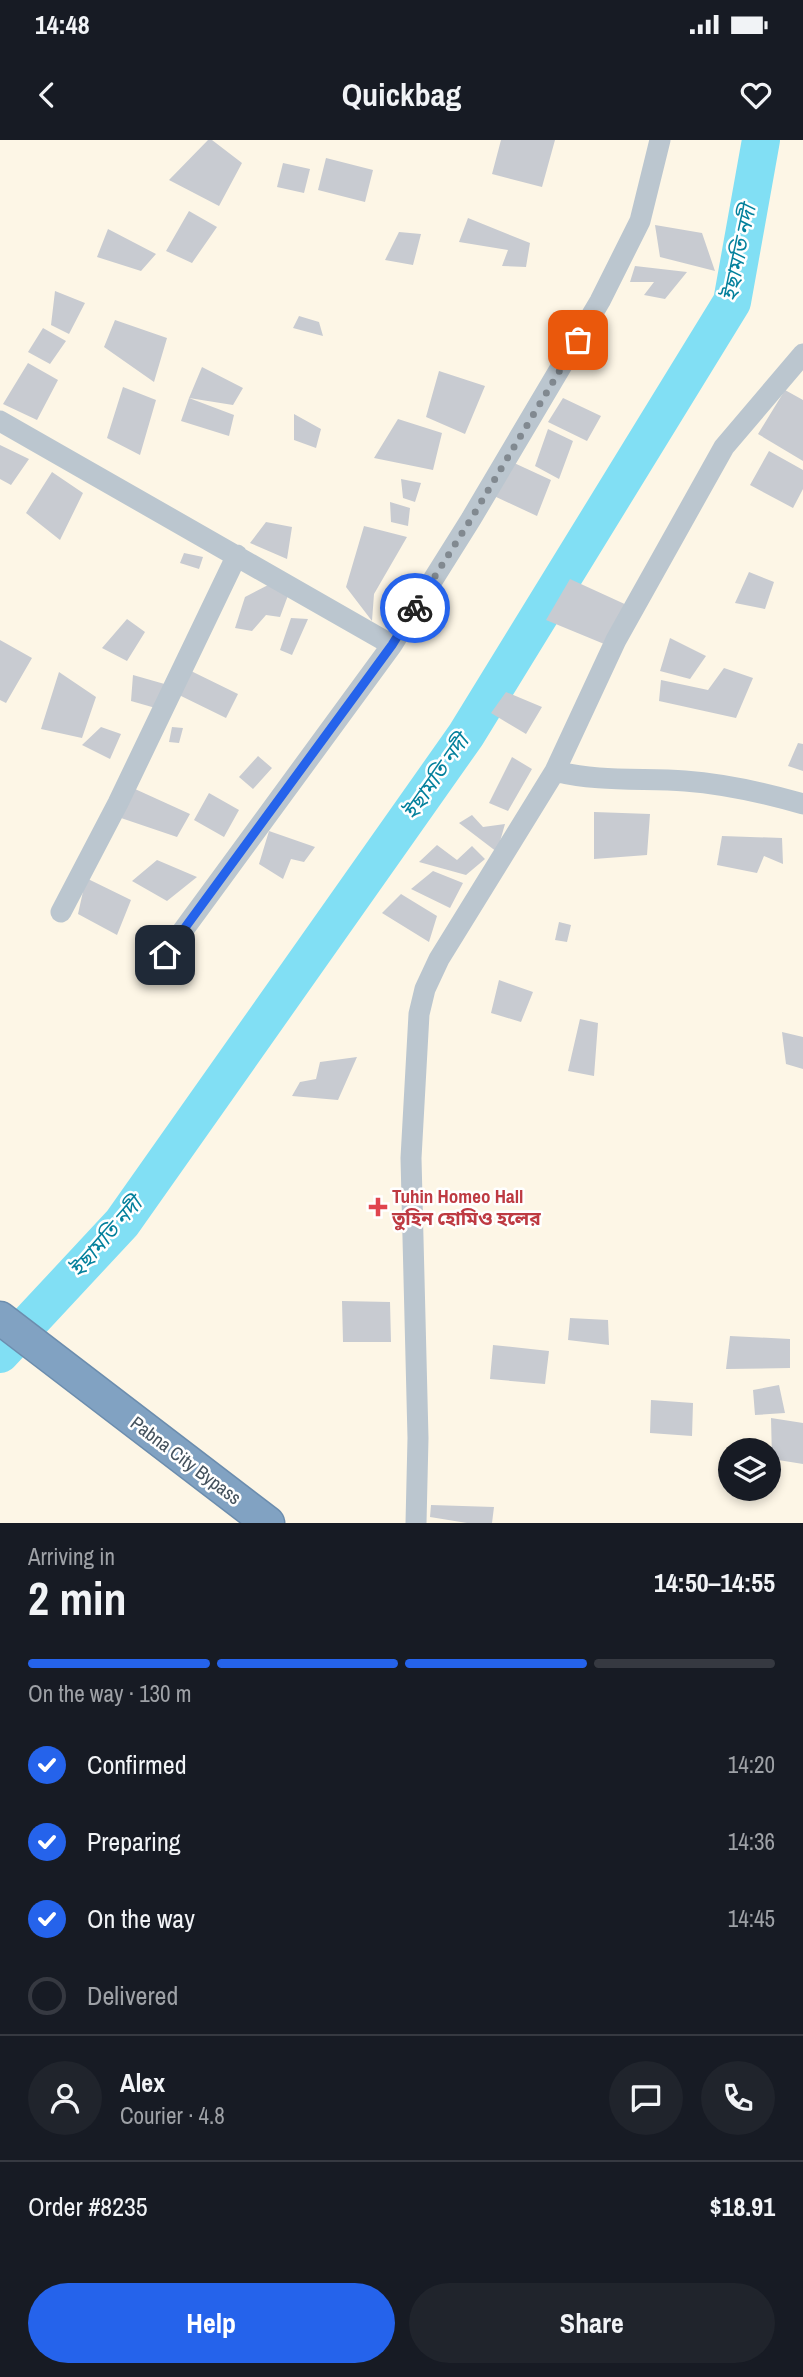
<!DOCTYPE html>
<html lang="en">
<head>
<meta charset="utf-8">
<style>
	:root { --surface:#171b24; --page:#20242c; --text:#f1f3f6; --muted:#9ea1a6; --line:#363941; --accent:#2563eb }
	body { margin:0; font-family:"Archivo Narrow","Noto Sans Bengali",sans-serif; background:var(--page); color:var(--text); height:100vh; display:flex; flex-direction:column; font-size:26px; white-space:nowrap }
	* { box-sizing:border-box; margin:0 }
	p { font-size:23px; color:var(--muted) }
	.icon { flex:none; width:38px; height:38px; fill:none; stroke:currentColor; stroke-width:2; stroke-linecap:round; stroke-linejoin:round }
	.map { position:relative; height:1383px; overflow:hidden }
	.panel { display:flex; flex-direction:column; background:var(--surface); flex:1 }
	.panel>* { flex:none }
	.controls { position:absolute; left:718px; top:1298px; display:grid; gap:14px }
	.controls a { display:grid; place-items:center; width:63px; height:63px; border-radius:50%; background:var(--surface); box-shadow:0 4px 10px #0003; font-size:35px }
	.pin { position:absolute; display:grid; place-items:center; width:60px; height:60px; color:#fff; margin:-30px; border-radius:14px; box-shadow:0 4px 10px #0006 }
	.courier { position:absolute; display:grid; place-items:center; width:70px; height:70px; margin:-35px; border:5px solid #2563eb; border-radius:50%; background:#fff; color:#222; box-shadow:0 2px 9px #0007 }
	.overview em { font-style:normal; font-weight:700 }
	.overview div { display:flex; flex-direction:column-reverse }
	.overview { display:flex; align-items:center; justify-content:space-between; height:119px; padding:0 28px }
	h1 { font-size:46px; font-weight:700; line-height:52px }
	.bar { display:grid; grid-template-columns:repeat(4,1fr); gap:10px 7px; align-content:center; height:84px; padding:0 28px }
	.bar i { height:9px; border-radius:5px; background:var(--line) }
	.bar .current { background:var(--accent) }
	.bar p { grid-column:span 4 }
	.line { display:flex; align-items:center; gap:18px; padding:0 28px; border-top:2px solid var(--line) }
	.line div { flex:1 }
	.round { display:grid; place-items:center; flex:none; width:74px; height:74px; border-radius:37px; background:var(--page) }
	ol { padding:0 28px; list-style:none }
	li { display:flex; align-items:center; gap:21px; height:77px }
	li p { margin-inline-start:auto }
	li .icon { padding:7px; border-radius:50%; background:var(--accent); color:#fff; stroke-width:4 }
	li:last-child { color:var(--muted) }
	li i { width:38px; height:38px; border:4px solid var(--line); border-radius:50% }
	.button { display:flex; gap:14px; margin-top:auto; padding:14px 28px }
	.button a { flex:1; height:80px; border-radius:42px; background:var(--accent); color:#fff; font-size:28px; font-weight:700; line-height:80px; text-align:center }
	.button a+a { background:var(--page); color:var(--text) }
	.status { display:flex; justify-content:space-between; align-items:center; height:49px; padding:0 35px; background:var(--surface); direction:ltr }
	.status svg { height:19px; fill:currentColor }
	header { display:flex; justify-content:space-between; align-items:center; height:91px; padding:0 28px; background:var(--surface); font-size:32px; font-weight:700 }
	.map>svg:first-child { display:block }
	.commercial { fill:#fdf6e6; fill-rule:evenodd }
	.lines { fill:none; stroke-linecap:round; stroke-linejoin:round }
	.river { stroke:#81dff4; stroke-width:38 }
	.building { fill:#c8cbd1 }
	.highway-casing { stroke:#6c8dae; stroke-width:35 }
	.minor { stroke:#bbc6cf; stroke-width:21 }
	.highway { stroke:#81a2c2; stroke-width:32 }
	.done { stroke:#818990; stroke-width:7; stroke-dasharray:0 12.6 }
	.route { stroke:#2563eb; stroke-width:9 }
	.health-dot { fill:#e0444e; stroke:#fff; stroke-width:2.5 }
	.labels { text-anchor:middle; stroke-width:5; stroke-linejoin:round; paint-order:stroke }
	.health-label { font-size:19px; font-weight:bold; fill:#be3a42; stroke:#fff; text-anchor:start }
	.street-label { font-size:19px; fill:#45525d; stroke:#fff }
	.water-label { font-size:21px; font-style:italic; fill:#03809c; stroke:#fff }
</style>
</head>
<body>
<div class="status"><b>14:48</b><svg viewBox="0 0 49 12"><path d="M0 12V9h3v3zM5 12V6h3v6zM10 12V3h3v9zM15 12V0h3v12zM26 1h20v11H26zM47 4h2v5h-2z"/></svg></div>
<header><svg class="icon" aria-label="back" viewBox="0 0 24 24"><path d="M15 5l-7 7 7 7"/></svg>Quickbag<svg class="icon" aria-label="heart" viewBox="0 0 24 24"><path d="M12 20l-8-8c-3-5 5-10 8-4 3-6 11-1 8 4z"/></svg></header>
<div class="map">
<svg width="803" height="1383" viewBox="0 0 803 1383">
	<rect width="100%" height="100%" fill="#f1eeee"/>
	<path class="commercial" d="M0 0H803V1383H0ZM730 1311H768V1349H730Z"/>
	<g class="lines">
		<path class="river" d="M0 1214 122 1083 466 595 732 162 761 0"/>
	</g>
	<path class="building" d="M208 0H212L242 23 219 66 169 40Z
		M501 0H555L542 47 492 34Z
		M326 18 373 30 365 62 318 50Z
		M283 23 310 29 304 53 277 47Z
		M189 71 217 87 192 123 166 111Z
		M468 78 530 103 526 127 502 126 508 110 459 102Z
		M655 85 702 93 715 131 660 117Z
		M108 89 156 114 141 131 97 117Z
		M399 92 421 94 413 125 385 120Z
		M635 126 687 132 665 159 644 155 654 142H630Z
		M55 151 85 163 69 194 51 185Z
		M299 176 319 182 323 196 293 188Z
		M115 180 167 198 154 242 104 207Z
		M43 188 66 201 50 224 28 212Z
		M28 223 58 240 37 280 3 264Z
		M202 227 243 248 233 265 189 258 234 275 229 296 181 281 189 258Z
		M439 231 485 246 465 294 426 277Z
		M123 247 156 260 140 315 107 298Z
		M785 250 803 260V321L758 294Z
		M563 258 601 276 587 301 548 282Z
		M294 274 321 289 316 308 294 300Z
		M398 279 442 293 433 330 374 318Z
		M548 289 573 301 559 339 535 326Z
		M0 305 29 319 11 345 0 339Z
		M769 311 803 330V349L793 368 750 345Z
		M512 322 551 340 537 376 494 356Z
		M52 332 83 353 60 400 26 373Z
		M401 339 421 343 415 362 403 358Z
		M390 362 410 368 408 386 391 382Z
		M266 382 292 387 287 419 250 403Z
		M364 386 407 397 374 454 372 481 346 447Z
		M184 413 203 417 199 429 180 423Z
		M749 432 774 442 765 469 735 463Z
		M570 439 629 466 609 506 546 480Z
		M272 443 290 450 280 477 266 475 252 491 235 488 245 457Z
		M291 478 308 479 292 515 280 510Z
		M127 479 145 492 127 521 102 508Z
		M670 498 706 516 690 539 660 531Z
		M0 500 32 518 6 563 0 560Z
		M724 528 753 538 736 578 659 561 661 540 708 550Z
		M189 530 238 554 226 578 177 554Z
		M59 532 96 557 82 598 41 589Z
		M133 535 168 545 159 569 131 561Z
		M506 552 542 567 526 594 491 573Z
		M101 587 121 594 110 619 82 605Z
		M172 587 183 588 179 603 169 602Z
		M798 603 803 604V631L788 626Z
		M258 616 272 628 253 649 239 637Z
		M512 617 532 629 508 671 489 663Z
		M135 649 190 674 177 697 121 678Z
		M209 653 239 670 224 697 194 680Z
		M594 672 650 674 647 715 594 719Z
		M472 675 483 687 505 684 497 712 459 683Z
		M269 691 315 707 304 722 291 719 283 739 259 724Z
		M722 696 782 698 783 724 764 716 757 733 717 725Z
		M437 705 457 720 472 706 485 719 466 735 419 722Z
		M157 720 197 737 167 761 132 741Z
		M433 731 463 743 450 768 411 749Z
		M86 738 131 760 117 795 78 774Z
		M401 754 437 776 429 802 382 773Z
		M559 782 571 785 567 802 555 800Z
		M499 840 533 852 521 882 491 873Z
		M580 879 598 883 594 936 568 931Z
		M782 892 803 897V929L786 924Z
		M357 917 338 960 292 956 300 942 316 939 320 922Z
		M342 1161 390 1162 391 1202H343Z
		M570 1178 608 1180 609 1205 568 1200Z
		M730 1196 790 1199V1228L726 1229Z
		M493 1205 549 1211 545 1244 490 1239Z
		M779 1245 785 1273 755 1275 753 1250Z
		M651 1260 693 1263 692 1296 650 1293Z
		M771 1278 803 1283V1324L772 1319Z
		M431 1365 494 1367 492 1383H467L430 1377Z"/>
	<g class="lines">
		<defs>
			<path id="highway" d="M0 1178 268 1383"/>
		</defs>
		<use href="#highway" class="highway-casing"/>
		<path class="minor" d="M0 281 392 505
			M555 631C597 642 642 638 685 641 725 644 765 653 803 664
			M61 772 118 663 237 415
			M165 815 392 505 471 379 600 161 640 81 660 0
			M416 1383 418 1298 411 1018 419 874 425 849 439 819 555 631 616 500 724 307 803 214"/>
		<use href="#highway" class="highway"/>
	</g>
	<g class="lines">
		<path class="done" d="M415 468 471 379 578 200"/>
		<path class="route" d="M165 815 392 505 415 468"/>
	</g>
	<path class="health-dot" d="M374.5 1056.5h7v7h7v7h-7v7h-7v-7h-7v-7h7z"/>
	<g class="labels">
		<g class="health-label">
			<text x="392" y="1063">Tuhin Homeo Hall<tspan x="392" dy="22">তুহিন হোমিও হলের</tspan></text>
		</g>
		<g class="street-label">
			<text transform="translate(186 1320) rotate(37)" y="7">Pabna City Bypass</text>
		</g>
		<g class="water-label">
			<text transform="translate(739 113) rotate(-78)" y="7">ইছামতি নদী</text>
			<text transform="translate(436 637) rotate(-55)" y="7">ইছামতি নদী</text>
			<text transform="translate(106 1097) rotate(-49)" y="7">ইছামতি নদী</text>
		</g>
	</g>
</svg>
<div class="controls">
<a><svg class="icon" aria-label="layers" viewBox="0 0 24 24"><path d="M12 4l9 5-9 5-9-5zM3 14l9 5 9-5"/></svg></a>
</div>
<div class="pin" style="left:578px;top:200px;background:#ea580c"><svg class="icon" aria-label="bag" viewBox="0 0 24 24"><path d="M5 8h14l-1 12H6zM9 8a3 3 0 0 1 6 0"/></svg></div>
<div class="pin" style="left:165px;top:815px;background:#1f2937"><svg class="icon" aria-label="home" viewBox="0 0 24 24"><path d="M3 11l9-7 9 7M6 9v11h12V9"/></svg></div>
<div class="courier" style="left:415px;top:468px"><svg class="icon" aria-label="bike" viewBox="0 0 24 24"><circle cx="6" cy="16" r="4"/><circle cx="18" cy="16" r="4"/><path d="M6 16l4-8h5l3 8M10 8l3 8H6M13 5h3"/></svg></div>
</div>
<section class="panel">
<div class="overview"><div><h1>2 min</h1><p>Arriving in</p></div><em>14:50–14:55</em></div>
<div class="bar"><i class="current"></i><i class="current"></i><i class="current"></i><i></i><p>On the way · 130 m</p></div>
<ol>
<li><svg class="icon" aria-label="check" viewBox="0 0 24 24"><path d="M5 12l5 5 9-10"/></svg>Confirmed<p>14:20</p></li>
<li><svg class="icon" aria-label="check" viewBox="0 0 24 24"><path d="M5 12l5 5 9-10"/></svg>Preparing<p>14:36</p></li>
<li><svg class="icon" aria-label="check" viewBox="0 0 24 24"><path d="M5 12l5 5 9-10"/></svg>On the way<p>14:45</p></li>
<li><i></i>Delivered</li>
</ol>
<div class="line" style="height:126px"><a class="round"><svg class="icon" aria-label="person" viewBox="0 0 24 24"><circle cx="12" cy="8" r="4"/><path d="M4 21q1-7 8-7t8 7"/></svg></a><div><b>Alex</b><p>Courier · 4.8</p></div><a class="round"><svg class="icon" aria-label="chat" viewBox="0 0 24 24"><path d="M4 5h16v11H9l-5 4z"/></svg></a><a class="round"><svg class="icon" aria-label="phone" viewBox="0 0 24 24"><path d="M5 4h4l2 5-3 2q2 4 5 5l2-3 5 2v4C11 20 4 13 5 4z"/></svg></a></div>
<div class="line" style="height:91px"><div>Order #8235</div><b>$18.91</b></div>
<div class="button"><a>Help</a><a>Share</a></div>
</section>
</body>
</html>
